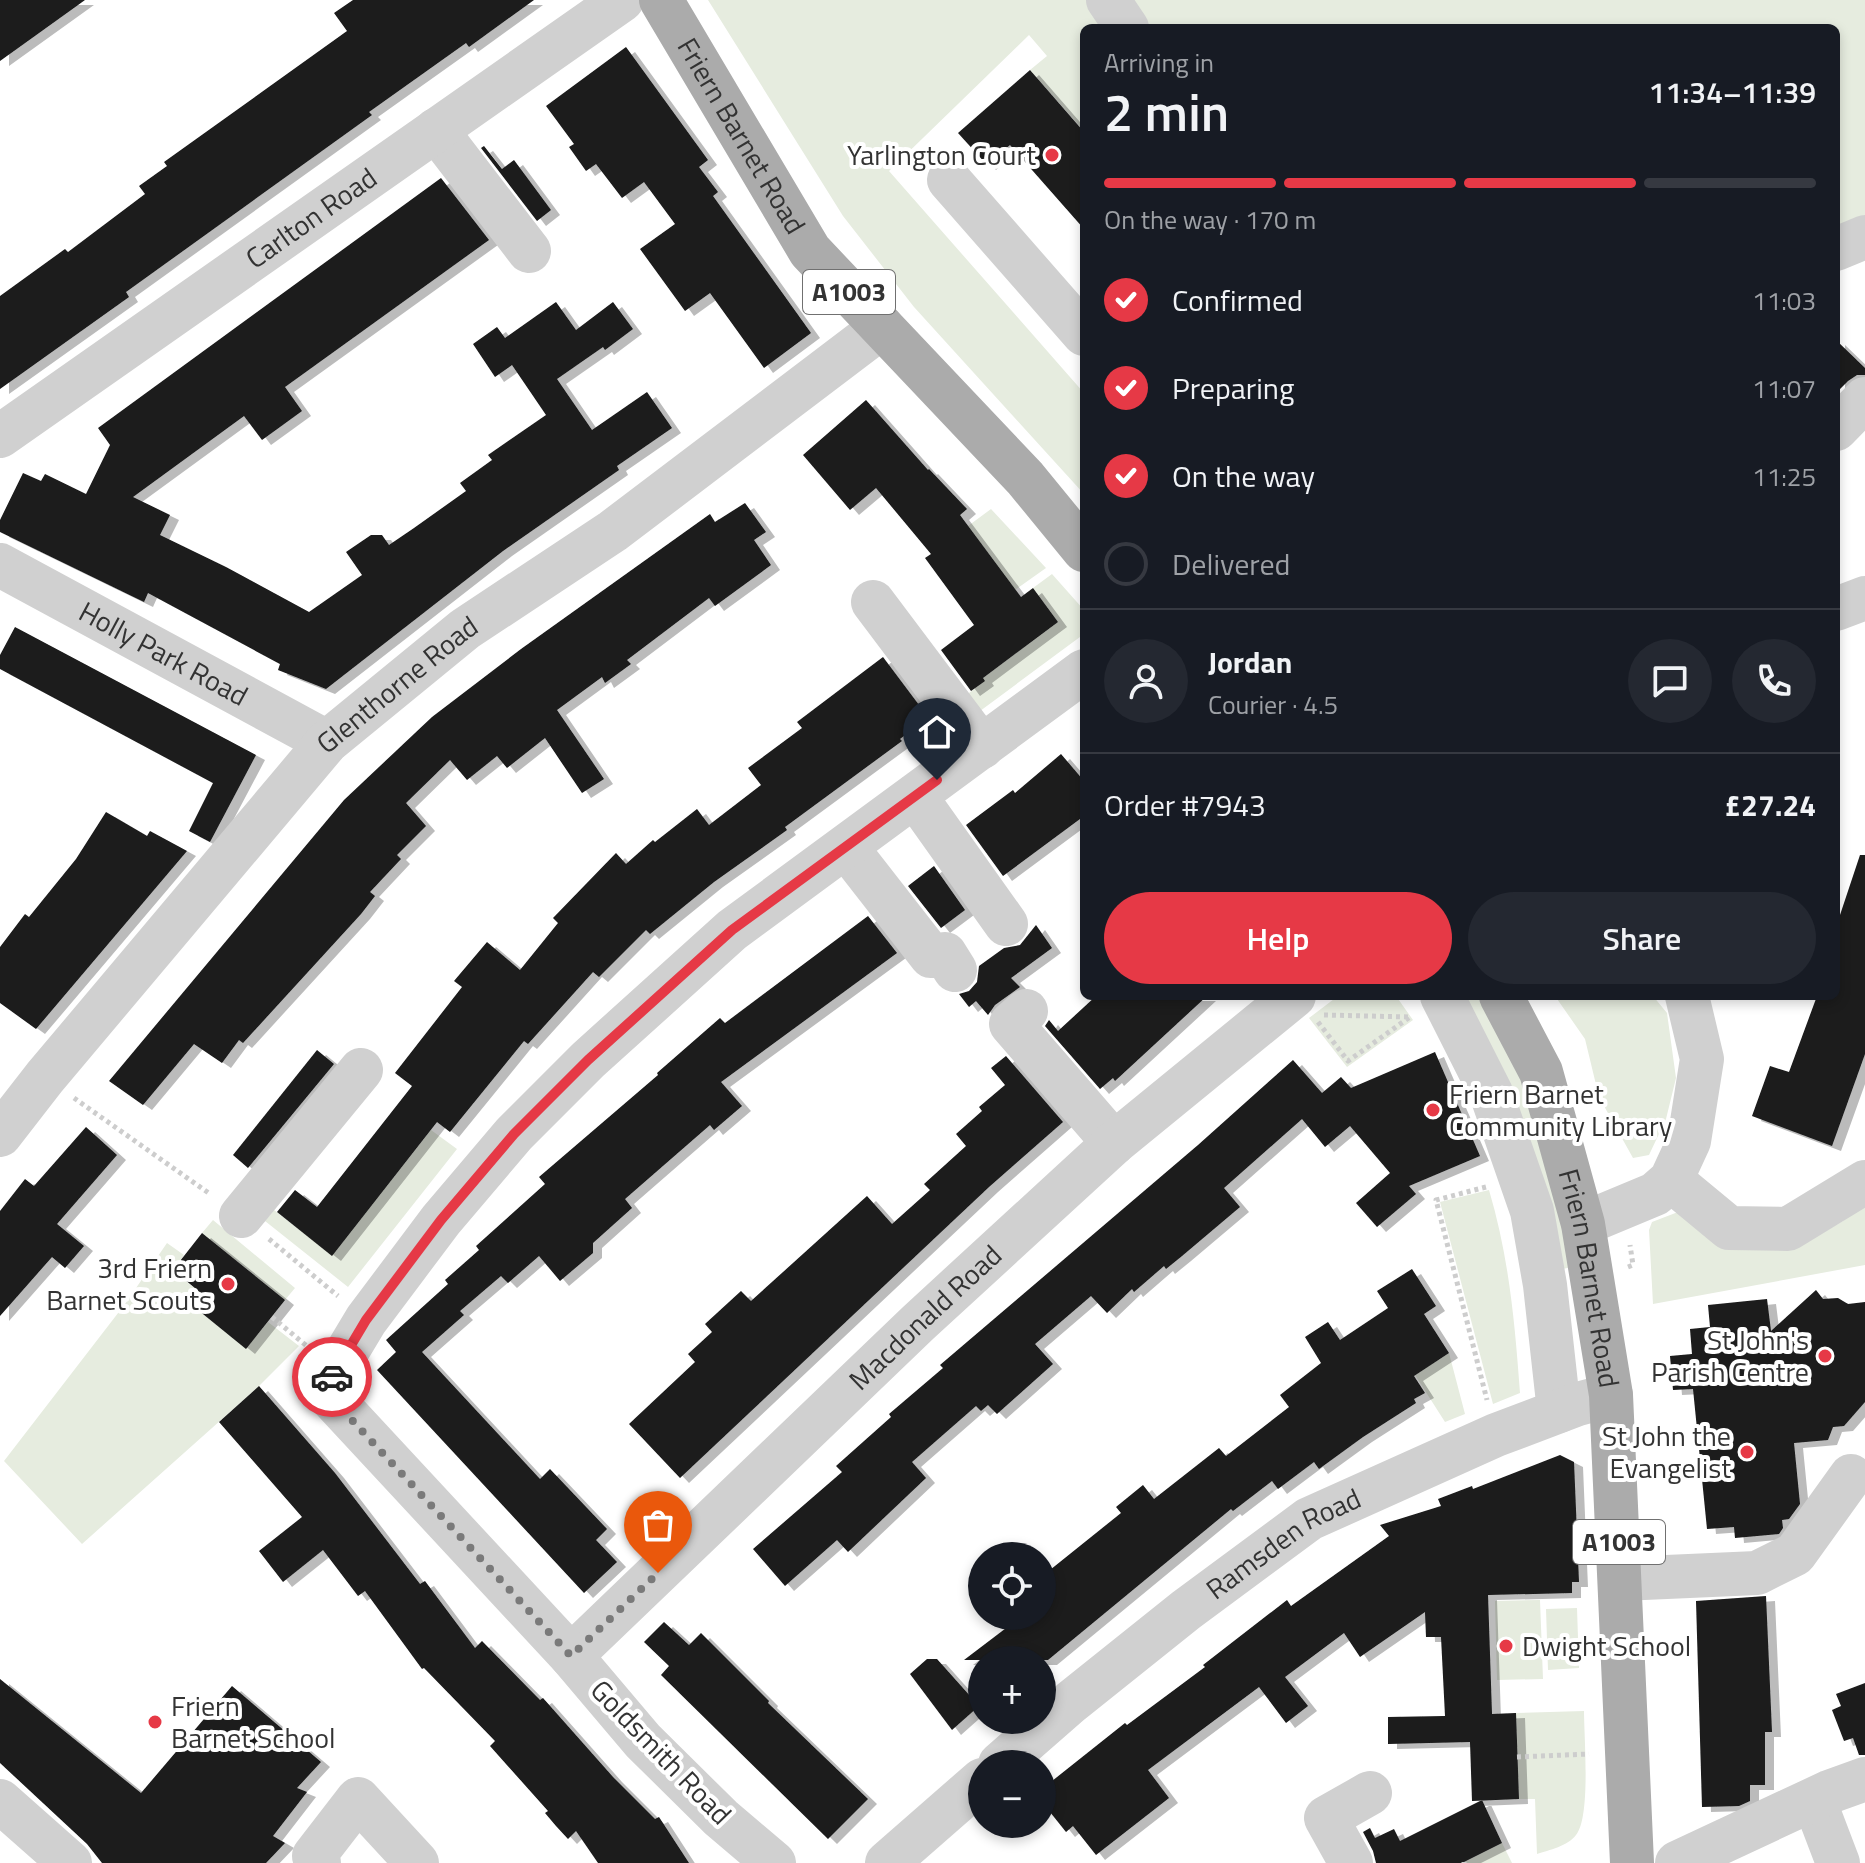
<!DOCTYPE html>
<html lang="en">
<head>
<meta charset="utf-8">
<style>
	:root { --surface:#171b24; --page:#242831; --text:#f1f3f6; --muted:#9ea1a6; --line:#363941; --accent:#e63946 }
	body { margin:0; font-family:"Titillium Web",sans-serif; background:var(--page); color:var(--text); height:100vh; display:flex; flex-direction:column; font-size:30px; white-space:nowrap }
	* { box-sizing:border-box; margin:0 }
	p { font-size:26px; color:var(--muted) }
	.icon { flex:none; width:44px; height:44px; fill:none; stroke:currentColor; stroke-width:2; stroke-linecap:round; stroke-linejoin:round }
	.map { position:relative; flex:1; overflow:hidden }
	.panel { position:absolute; left:1080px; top:24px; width:760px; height:976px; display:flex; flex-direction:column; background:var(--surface); border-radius:12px; box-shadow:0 4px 12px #0003 }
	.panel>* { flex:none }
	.fabs { position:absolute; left:968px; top:1542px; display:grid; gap:16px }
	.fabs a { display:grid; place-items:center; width:88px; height:88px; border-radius:50%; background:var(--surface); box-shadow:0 4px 12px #0003; font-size:40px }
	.pin { position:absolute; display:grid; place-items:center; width:68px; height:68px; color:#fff; margin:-82px -34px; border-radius:50% 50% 50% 0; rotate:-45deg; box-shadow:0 0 8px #0007 }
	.pin .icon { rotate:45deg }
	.courier { position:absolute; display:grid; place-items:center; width:80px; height:80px; margin:-40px; border:6px solid #e63946; border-radius:50%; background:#fff; color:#222; box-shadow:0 2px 10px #0007 }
	.headline em { font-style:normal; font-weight:600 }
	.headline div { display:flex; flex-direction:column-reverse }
	.headline { display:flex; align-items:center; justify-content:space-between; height:136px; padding:0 24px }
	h1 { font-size:52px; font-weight:600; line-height:60px }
	.bar { display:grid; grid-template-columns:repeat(4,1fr); gap:12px 8px; align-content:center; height:96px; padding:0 24px }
	.bar i { height:10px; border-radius:6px; background:var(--line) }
	.bar .on { background:var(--accent) }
	.bar p { grid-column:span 4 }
	.line { display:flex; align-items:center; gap:20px; padding:0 24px; border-top:2px solid var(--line) }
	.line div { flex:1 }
	.round { display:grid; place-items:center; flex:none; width:84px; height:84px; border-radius:42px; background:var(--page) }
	ol { padding:0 24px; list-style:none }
	li { display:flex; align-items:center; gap:24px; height:88px }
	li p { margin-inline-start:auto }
	li .icon { padding:8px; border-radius:50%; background:var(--accent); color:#fff; stroke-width:4 }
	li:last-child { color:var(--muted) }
	li i { width:44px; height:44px; border:4px solid var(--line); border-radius:50% }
	.cta { display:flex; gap:16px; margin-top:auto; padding:16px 24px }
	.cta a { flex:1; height:92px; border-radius:48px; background:var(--accent); color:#fff; font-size:32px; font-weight:600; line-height:92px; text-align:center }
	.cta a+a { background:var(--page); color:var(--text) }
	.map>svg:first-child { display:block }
	.green { fill:#e6ecdf }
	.building { fill:#1a1a1a; filter:url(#shadow) }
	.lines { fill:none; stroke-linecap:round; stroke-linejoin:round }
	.path { stroke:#cdcdcd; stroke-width:5; stroke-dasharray:4 4; stroke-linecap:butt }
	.minor { stroke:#d0d0d0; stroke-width:44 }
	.major { stroke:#ababab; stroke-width:44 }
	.done { stroke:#7a7a7a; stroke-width:8; stroke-dasharray:0 14.4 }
	.route { stroke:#e63946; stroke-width:10 }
	.poi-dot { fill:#e63946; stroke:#fff; stroke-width:3 }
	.labels { text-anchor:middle; stroke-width:8; stroke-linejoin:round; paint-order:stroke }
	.shield { fill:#fff; stroke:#707070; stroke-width:2 }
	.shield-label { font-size:26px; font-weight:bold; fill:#333 }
	.street-label { font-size:28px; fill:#333; stroke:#fff }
	.poi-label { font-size:28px; fill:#333; stroke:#fff; text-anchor:end }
</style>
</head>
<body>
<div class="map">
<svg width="1865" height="1863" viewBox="0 0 1865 1863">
	<defs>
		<filter id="shadow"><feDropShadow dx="9" dy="5" stdDeviation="0" flood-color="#0004"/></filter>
	</defs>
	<rect width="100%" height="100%" fill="#fff"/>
	<path class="green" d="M708 0H1865V253L1836 266V28H1084V131L1030 70 1047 56 1029 35 889 171 1084 393V494L914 307 843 216Z
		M991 509 1046 568 1015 590 968 526Z
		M1052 574 1084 610V634L976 714 964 697 984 681 983 678 1058 622 1033 588Z
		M1338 996H1396L1413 1020 1347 1067 1309 1018Z
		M1459 996H1484L1521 1064 1572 1267 1553 1271Z
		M1555 996H1653L1667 1013 1676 1078 1666 1119 1649 1155 1633 1158 1599 1097 1585 1039Z
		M431 1130 457 1149 348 1287 265 1221 274 1210 332 1255Z
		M1489 1190C1509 1257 1515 1324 1520 1393L1493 1404 1440 1202Z
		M1865 1203V1265L1653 1304 1649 1230 1652 1222 1678 1212 1810 1240 1843 1221Z
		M213 1220 295 1288 285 1300 202 1233Z
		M167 1243 184 1255 173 1271 207 1298 198 1310 246 1348 268 1322 299 1346 259 1386 82 1544 4 1461 125 1304Z
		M1449 1353 1465 1414 1445 1422 1415 1375Z
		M1540 1600 1543 1679 1497 1680 1495 1601Z
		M1577 1608 1579 1668 1548 1670 1546 1609Z
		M1584 1711C1584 1736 1591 1817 1576 1835 1568 1846 1549 1850 1537 1854L1535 1799H1519L1516 1713Z
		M1502 1843 1512 1863H1462Z"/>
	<path class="building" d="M0 0H85L0 61Z
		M353 0H534L469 47 466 43 369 112 372 115 126 292 129 297 0 389V296L65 249 68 252 145 194 139 186 167 166 164 162 347 31 334 13Z
		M626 47 708 160 699 167 718 192 713 196 811 333 764 368 710 293 685 311 640 249 675 224 644 182 622 198 596 164 586 171 569 147 574 144 546 106Z
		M1030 70 1084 132V229L1010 145 987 165 958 133Z
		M484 146 502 169 514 160 551 210 537 221 481 148Z
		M441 178 489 240 285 387 302 411 280 427 262 440 244 416 133 497 170 515 160 535 226 567 309 612 362 575 346 552 371 535H382L389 545 414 528 466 491 460 483 492 460 488 455 546 415 512 365 495 377 473 344 497 327 505 338 556 302 576 330 613 302 633 329 605 350 603 347 557 379 592 430 647 392 672 428 617 466 619 470 503 551 326 689 278 670 280 664 148 593 144 602 0 532V520L23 473 41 481 45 474 86 494 110 445 98 428Z
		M1836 340 1865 368V375H1857L1848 381 1836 393Z
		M866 400 928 470 929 469 967 509 960 515 1021 597 1033 588 1058 622 983 678 985 681 971 691 941 650 974 625 925 558 931 554 876 488 850 510 803 455Z
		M745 503 766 532 754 540 771 565 715 606 709 598 627 660 631 664 605 683 602 677 557 710 604 779 582 793 545 738 507 768 497 756 467 780 450 760 406 803 426 826 397 855 401 859 370 892 375 896 361 914 243 1043 239 1040 222 1063 194 1044 143 1105 109 1081 344 800 432 717 521 649 710 514 715 522Z
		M15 627 256 755 210 842 189 831 213 783 0 669V655Z
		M883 657 928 717 900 739 902 741 785 827 787 830 714 882 650 934 646 930 599 977 593 972 528 1044 524 1041 450 1132 437 1122 332 1256 277 1212 295 1190 317 1207 412 1086 395 1073 462 987 454 981 487 942 520 970 558 923 553 918 616 853 626 864 653 840 655 842 697 809 709 825 761 785 748 768 802 728 797 722Z
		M1061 754 1084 781V816L1003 876 966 825 1013 790 1015 793Z
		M106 812 147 836 150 831 187 851 36 1029 0 1003V947L25 914 29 917 76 859Z
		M1860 855H1865V1054L1832 1146 1752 1116 1770 1066 1789 1072 1817 996H1836V927Z
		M934 866 965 910 941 928 908 886Z
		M868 916 897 953 721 1082 742 1106 714 1130 710 1125 625 1199 632 1208 593 1243V1253L560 1281 539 1256 508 1283 501 1276 460 1311 464 1315 422 1352 540 1479 550 1469 607 1529 596 1540 617 1562 584 1593 377 1370 396 1352 386 1340 448 1284 445 1280 479 1250 476 1246 545 1184 539 1177 658 1075 657 1073 720 1018 725 1023Z
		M1036 925 1052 948 1011 978 1020 987 995 1005 988 1015 976 1001 969 1007 959 994 969 991 977 982 979 966 1004 948 1020 945Z
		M1096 996H1207L1115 1081 1113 1078 1100 1089 1045 1026 1049 1020 1058 1031Z
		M317 1050 334 1064 248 1168 233 1155Z
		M1435 1052 1480 1156 1409 1186 1416 1194 1377 1227 1356 1203 1390 1173 1350 1126 1325 1147 1302 1119 1224 1188 1240 1207 1182 1256 1166 1269 1164 1266 1134 1292 1132 1289 1107 1313 1091 1296 1035 1344 1053 1364 997 1414 988 1405 981 1411 976 1406 912 1462 926 1478 848 1552 837 1540 785 1586 753 1549 842 1472 836 1466 891 1417 889 1414 943 1368 940 1365 1198 1145 1293 1060 1322 1093 1341 1077 1351 1088Z
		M1006 1056 1063 1122 989 1187 680 1478 629 1424 695 1362 688 1354 712 1332 705 1324 741 1291 751 1301 867 1196 892 1224 930 1190 924 1184 966 1146 956 1134 982 1111 979 1107 1005 1085 991 1068Z
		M86 1127 117 1155 57 1224 84 1246 65 1268 52 1257 0 1316V1211L25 1179 34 1186Z
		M202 1233 285 1300 246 1349 198 1310 207 1298 173 1270Z
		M1412 1269 1436 1306 1424 1314 1449 1353 1414 1376 1425 1393 1414 1399 1416 1403 1363 1437 1319 1469 1314 1462 1278 1489 1272 1481 1233 1511 1231 1509 1048 1660H964L1022 1616H1042V1596L1054 1586 1045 1574 1121 1513 1116 1507 1143 1485 1154 1499 1219 1448 1226 1456 1289 1407 1280 1395 1321 1363 1305 1337 1328 1322 1340 1340 1388 1308 1377 1291Z
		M1816 1290 1823 1299 1838 1298 1848 1304 1865 1302V1402L1844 1426 1833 1427 1828 1440 1794 1443 1800 1504 1789 1519 1782 1520 1783 1528 1779 1534 1735 1538 1734 1527 1707 1529 1693 1389 1673 1390 1670 1356 1692 1354 1690 1329 1710 1327 1708 1305 1767 1299 1771 1331Z
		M259 1386 335 1473 420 1584 425 1581 475 1648 482 1641 540 1700 543 1698 613 1777 655 1819 659 1817 689 1863H598L576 1831 568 1839 556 1826 545 1813 548 1811 490 1746 495 1741 424 1668 422 1669 365 1591 358 1596 323 1550 283 1582 259 1551 302 1517 219 1422Z
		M1560 1455 1574 1462 1579 1582H1572V1593L1488 1595 1492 1714 1516 1713 1519 1799 1472 1801 1470 1742 1388 1744V1717L1445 1716 1441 1637H1426L1425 1612 1360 1657 1344 1633 1285 1677 1308 1706 1286 1723 1259 1687 1148 1770 1169 1798 1096 1855 1073 1826 1066 1832 1042 1802V1789L1125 1723 1127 1725 1205 1667 1203 1665 1287 1600 1291 1606 1389 1536 1380 1525 1441 1506 1438 1499 1472 1486 1473 1489Z
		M1766 1596 1772 1732H1765V1785H1750V1801L1739 1806 1702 1807 1696 1601Z
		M664 1622 689 1645 701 1633 769 1701 768 1703 868 1799 828 1839 661 1675 669 1666 644 1642Z
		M927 1659H937L979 1706 952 1730 910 1674Z
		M0 1679 141 1793 232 1686 321 1762 297 1788 307 1792 273 1836 285 1843 266 1863H102L87 1844 0 1763Z
		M1865 1683V1755H1859L1853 1738 1844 1741 1832 1710 1841 1706 1836 1694Z
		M1482 1800 1502 1843 1462 1863H1376L1373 1851 1363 1832 1370 1828 1375 1838 1394 1829 1400 1841Z"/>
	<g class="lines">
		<path class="path" d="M1324 1015 1410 1017
			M1318 1022 1348 1061 1410 1017
			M74 1098 210 1194
			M1486 1187 1436 1200 1487 1400
			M269 1239 338 1296
			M1628 1267 1633 1265 1630 1245
			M272 1317 308 1347
			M1517 1757 1589 1754
			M1464 1862V1863"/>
		<g class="minor">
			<path d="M1108 0 1127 28"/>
			<path d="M436 130 529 251"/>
			<path d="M949 180 1084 334"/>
			<path d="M1836 249 1865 237"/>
			<path d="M1836 429 1865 399"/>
			<path id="s1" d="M0 436 622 0"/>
			<path id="s2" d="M0 565 327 742"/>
			<path d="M873 602 982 747"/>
			<path d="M1836 609 1865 598"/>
			<path d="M915 796 1006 924"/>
			<path d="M846 847 931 956 945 954 955 970"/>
			<path d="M1442 996 1491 1093 1532 1211 1545 1285 1559 1411"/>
			<path d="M1026 1011 1011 1024 1114 1143"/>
			<path id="s3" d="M0 1135 45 1077 327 742 465 629 613 531 882 327"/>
			<path d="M1671 1180 1729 1228 1788 1229 1865 1182"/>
			<path d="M241 1216 361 1070"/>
			<path d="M1583 1224 1655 1194 1671 1180 1689 1141 1702 1059 1687 996"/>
			<path d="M1621 1579 1757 1573 1795 1554 1851 1476"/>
			<path id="s4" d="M571 1656 918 1323 1114 1143 1294 996"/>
			<path id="s5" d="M1000 1764 1071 1702 1186 1610 1309 1519 1496 1435 1578 1404 1611 1395"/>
			<path d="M1814 1800 1838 1863"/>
			<path d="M0 1801 70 1863"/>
			<path d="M319 1863 314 1856 358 1799 417 1863"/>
			<path d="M774 1863 721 1818 643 1741 571 1656 324 1390 366 1320 441 1220 514 1134 588 1060 732 930 1084 671"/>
			<path d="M887 1863 982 1780"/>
			<path d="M1351 1863 1326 1818 1370 1793"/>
			<path d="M1677 1863 1829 1792 1865 1779"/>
		</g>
		<g class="major">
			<path id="s6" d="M661 0 810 251 1025 478 1084 550"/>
			<path id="s7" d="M1501 996 1541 1072 1583 1224 1611 1395 1632 1863"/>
		</g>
	</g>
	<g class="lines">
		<path class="done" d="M332 1377 324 1390 571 1656 658 1573"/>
		<path class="route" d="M332 1377 366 1320 441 1220 514 1134 588 1060 732 930 937 780"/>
	</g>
	<g class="poi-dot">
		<circle cx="1052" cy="155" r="8"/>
		<circle cx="1433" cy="1110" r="8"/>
		<circle cx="228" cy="1284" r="8"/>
		<circle cx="1825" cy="1356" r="8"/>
		<circle cx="1747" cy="1452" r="8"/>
		<circle cx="1506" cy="1646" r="8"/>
		<circle cx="155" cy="1722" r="8"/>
	</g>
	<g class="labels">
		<g class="shield">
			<rect x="803" y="270" width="92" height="44" rx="6"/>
			<rect x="1573" y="1520" width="92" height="44" rx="6"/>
		</g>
		<g class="shield-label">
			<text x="849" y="301">A1003</text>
			<text x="1619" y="1551">A1003</text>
		</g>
		<g class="street-label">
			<text dy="10" stroke="none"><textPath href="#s6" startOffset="158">Friern Barnet Road</textPath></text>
			<text dy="10" stroke="none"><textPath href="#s1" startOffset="380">Carlton Road</textPath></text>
			<text dy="10" stroke="none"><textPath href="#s2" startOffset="186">Holly Park Road</textPath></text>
			<text dy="10" stroke="none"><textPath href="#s3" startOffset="602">Glenthorne Road</textPath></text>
			<text dy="10" stroke="none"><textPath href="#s7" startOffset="298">Friern Barnet Road</textPath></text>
			<text dy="10" stroke="none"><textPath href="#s4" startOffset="490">Macdonald Road</textPath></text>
			<text dy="10" stroke="none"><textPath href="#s5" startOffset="360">Ramsden Road</textPath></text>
			<text transform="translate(661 1752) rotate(46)" y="10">Goldsmith Road</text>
		</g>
		<g class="poi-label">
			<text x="1036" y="165">Yarlington Court</text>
			<text x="1449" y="1104" text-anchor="start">Friern Barnet<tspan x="1449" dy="32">Community Library</tspan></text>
			<text x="212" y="1278">3rd Friern<tspan x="212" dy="32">Barnet Scouts</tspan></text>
			<text x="1809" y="1350">St John's<tspan x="1809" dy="32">Parish Centre</tspan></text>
			<text x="1731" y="1446">St John the<tspan x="1731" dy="32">Evangelist</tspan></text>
			<text x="1522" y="1656" text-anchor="start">Dwight School</text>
			<text x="171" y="1716" text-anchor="start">Friern<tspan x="171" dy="32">Barnet School</tspan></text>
		</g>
	</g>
</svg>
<div class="fabs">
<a><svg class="icon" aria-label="locate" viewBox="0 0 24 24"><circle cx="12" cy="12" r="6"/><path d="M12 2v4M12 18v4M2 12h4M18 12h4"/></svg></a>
<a>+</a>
<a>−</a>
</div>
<div class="pin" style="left:658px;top:1573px;background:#ea580c"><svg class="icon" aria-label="bag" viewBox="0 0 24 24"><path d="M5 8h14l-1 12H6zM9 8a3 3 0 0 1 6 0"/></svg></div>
<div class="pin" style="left:937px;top:780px;background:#1f2937"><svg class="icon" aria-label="home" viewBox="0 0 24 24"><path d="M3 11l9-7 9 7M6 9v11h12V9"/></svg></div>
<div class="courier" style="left:332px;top:1377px"><svg class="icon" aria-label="car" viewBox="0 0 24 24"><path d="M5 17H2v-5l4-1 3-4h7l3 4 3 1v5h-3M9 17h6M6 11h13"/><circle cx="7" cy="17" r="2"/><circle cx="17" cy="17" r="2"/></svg></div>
<section class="panel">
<div class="headline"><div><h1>2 min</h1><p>Arriving in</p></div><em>11:34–11:39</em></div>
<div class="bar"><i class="on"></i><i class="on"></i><i class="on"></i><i></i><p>On the way · 170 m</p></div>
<ol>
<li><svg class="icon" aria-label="check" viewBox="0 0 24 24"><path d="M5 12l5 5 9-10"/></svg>Confirmed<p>11:03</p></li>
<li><svg class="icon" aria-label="check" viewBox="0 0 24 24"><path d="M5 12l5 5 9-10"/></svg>Preparing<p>11:07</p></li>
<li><svg class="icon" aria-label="check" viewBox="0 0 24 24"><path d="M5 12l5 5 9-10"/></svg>On the way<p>11:25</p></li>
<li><i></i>Delivered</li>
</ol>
<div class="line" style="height:144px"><a class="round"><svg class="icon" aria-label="person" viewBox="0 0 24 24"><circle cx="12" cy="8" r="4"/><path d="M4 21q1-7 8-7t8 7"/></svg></a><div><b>Jordan</b><p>Courier · 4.5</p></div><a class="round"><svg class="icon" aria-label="chat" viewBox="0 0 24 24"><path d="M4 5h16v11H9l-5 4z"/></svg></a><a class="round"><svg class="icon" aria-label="phone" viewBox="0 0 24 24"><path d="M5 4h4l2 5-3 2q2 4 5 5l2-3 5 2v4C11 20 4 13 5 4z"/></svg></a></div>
<div class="line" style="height:104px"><div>Order #7943</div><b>£27.24</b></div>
<div class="cta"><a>Help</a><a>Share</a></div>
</section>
</div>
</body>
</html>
